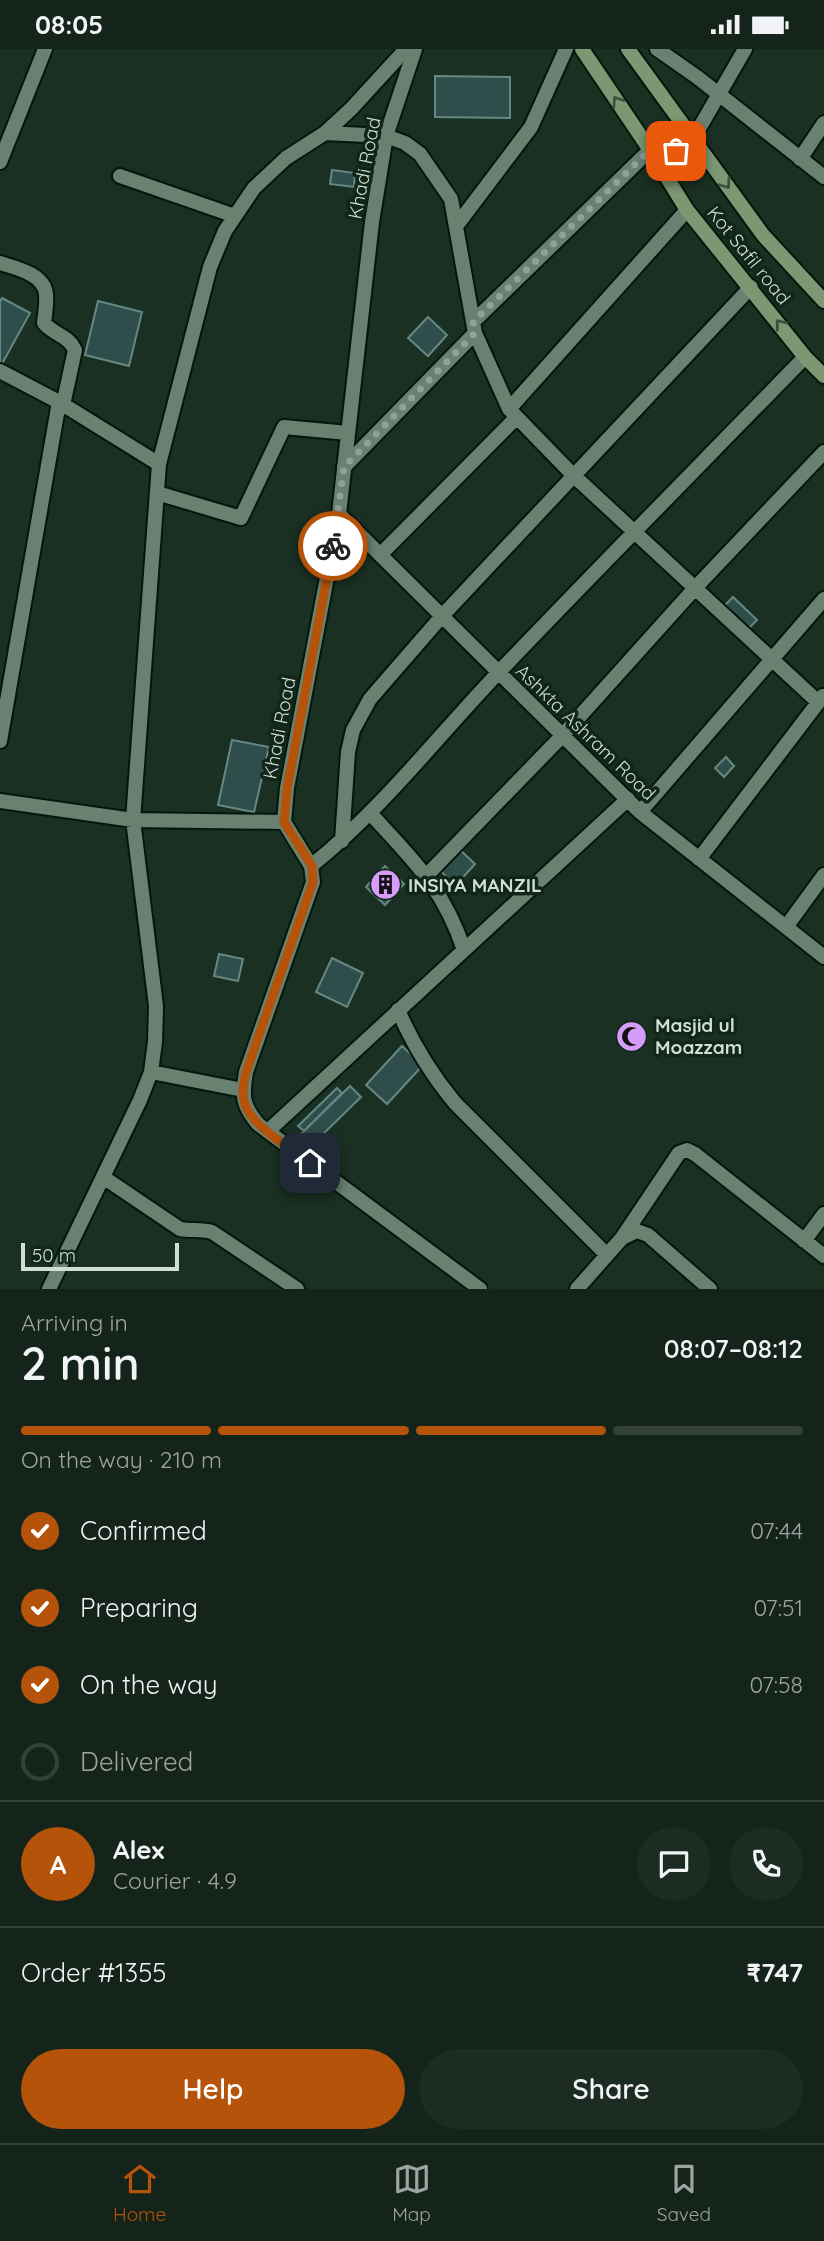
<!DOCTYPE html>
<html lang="en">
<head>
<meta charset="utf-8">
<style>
	:root { --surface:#14241a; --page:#1d2c23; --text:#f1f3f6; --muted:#9da4a2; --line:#334139; --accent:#b45309 }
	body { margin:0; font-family:Quicksand,sans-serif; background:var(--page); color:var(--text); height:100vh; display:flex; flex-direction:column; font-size:26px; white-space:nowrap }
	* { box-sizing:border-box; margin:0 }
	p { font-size:23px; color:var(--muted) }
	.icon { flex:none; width:38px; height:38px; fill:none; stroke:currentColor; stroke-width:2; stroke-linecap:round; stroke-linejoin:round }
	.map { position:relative; height:1240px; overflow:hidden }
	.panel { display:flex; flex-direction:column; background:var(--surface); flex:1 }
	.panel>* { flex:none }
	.scale { position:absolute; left:21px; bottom:18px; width:158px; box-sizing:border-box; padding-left:7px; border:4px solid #d1ded5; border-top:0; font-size:19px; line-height:24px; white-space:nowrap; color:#d1ded5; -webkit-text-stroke:5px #102619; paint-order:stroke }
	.pin { position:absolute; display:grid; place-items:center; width:60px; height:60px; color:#fff; margin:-30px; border-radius:14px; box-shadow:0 4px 10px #0006 }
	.courier { position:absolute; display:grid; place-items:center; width:70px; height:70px; margin:-35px; border:5px solid #b45309; border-radius:50%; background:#fff; color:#222; box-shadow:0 2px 9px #0007 }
	.overview em { font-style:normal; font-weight:600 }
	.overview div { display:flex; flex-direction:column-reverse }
	.overview { display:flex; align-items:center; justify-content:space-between; height:119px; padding:0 21px }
	h1 { font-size:46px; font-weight:600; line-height:52px }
	.bar { display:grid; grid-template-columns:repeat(4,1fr); gap:10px 7px; align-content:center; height:84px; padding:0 21px }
	.bar i { height:9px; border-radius:5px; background:var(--line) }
	.bar .active { background:var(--accent) }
	.bar p { grid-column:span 4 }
	.line { display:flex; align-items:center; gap:18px; padding:0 21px; border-top:2px solid var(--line) }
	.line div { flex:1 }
	.round { display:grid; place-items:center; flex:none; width:74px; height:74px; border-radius:37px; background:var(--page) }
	ol { padding:0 21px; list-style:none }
	li { display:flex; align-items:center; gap:21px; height:77px }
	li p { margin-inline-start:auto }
	li .icon { padding:7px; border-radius:50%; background:var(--accent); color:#fff; stroke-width:4 }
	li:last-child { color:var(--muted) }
	li i { width:38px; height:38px; border:4px solid var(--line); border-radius:50% }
	.cta { display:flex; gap:14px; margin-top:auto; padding:14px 21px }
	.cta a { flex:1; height:80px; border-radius:42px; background:var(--accent); color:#fff; font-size:28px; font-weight:600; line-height:80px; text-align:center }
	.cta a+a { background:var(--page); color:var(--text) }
	.status { display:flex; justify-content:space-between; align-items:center; height:49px; padding:0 35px; background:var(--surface); direction:ltr }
	.status svg { height:19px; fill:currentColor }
	.dock { display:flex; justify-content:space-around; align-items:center; height:98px; border-top:2px solid var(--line); background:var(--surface); font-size:19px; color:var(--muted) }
	.dock a { display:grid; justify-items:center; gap:4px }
	.dock .active { color:var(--accent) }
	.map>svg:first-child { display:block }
	.building { fill:#2f4e4b; stroke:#668884; stroke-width:2 }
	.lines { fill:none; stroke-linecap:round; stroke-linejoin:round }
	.minor-casing { stroke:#03170b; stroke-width:18 }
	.tertiary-casing { stroke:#03170b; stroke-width:18 }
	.secondary-casing { stroke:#03170b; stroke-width:18 }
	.minor { stroke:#688171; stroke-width:14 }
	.tertiary { stroke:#688171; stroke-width:14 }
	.secondary { stroke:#7c9772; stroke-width:14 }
	.oneway { stroke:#3b533d }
	.done { stroke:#91a196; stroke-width:7; stroke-dasharray:0 12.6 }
	.route { stroke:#b45309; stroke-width:9 }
	.labels { text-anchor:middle; stroke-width:7; stroke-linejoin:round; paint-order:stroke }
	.street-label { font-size:19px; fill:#d1ded5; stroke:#102619 }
	.poi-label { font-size:19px; font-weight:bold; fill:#d1ded5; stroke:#102619; text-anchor:start }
</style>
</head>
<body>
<div class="status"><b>08:05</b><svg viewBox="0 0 49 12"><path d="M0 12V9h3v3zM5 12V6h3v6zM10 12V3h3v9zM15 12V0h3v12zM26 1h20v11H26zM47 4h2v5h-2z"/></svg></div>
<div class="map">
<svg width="824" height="1240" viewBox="0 0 824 1240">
	<rect width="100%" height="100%" fill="#1a3022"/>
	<path class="building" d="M435 27 510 28V69L435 68Z
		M332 121 355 124 354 138 330 135Z
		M2 249 30 264 2 315 0 314V253Z
		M98 252 142 263 129 317 85 306Z
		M428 268 447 286 428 307 408 289Z
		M733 548 757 571 747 581 724 557Z
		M232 691 269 698 254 763 218 756Z
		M726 708 734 717 724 728 715 719Z
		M456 797 475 815 456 836 436 818Z
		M385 817 404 835 385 856 366 838Z
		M219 905 243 910 238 932 214 927Z
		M332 909 363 924 347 958 316 943Z
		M402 997 423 1016 387 1055 366 1036Z
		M350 1037 361 1048 314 1094 302 1084Z
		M337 1039 342 1044 304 1082 298 1077Z"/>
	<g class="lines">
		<defs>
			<path id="minor" d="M657 0 697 28 824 128
				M325 84 386 87 405 94 420 105 451 150 475 284 509 360 573 426 818 653
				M800 110 824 74
				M0 113 45 0
				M658 114 693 90 745 0
				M120 127 235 167
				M457 176 531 78 566 0
				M0 214C16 219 44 225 46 245 47 254 45 265 44 274 54 286 68 286 75 301L63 356
				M473 273 650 101
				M0 322 59 353 159 415 210 218 225 182 254 139 286 109 325 84 351 60 406 0
				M509 360 687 161
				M344 418 475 284
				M157 444 241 469 284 378 348 384
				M339 465 640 763 824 908
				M381 505 516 369
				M0 692 59 353
				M0 752 133 771 284 773
				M640 763 824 550
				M370 764C413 811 443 838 464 901
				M342 792 348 703 353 681 370 650 442 567 751 238
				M699 810 823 647
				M311 817C382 760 437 688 499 623 600 517 703 413 805 308
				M427 826 563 686 696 538 824 403
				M786 878 824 826
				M398 961C413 996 431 1025 455 1054L607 1206
				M151 1023 243 1041
				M268 1082 628 750
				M103 1128 180 1180C191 1182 201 1180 212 1183L297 1240
				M622 1189 679 1104 687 1101 695 1105 824 1207
				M804 1192 824 1165
				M49 1240 140 1051 151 1023 155 993 156 957 133 771 159 415
				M577 1240 622 1189 637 1182 648 1186 710 1240"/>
			<path id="tertiary" d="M415 0 386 87 372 173 339 465 287 739 284 773 311 817 313 833 246 1023C242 1047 242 1056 258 1075L480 1240"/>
			<path id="secondary" d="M582 0 650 101 687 161 805 308 824 327
				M628 0 763 186 824 252"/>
		</defs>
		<use href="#minor" class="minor-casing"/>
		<use href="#tertiary" class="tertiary-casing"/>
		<use href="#secondary" class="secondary-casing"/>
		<use href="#minor" class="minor"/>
		<use href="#tertiary" class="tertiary"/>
		<use href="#secondary" class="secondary"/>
	</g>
	<defs><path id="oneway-chevron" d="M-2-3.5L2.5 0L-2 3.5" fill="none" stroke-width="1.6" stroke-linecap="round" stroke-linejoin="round" transform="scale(1.75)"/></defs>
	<g class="oneway">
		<use href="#oneway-chevron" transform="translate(617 52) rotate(-124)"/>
		<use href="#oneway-chevron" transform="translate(726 135) rotate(54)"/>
		<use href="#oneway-chevron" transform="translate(780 275) rotate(-128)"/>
	</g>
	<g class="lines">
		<path class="done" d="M333 497 344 418 475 284 473 273 650 101 658 114 676 102"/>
		<path class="route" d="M310 1114C291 1099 252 1078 245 1055 241 1045 244 1033 246 1023L313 833 312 817 284 773 287 740 333 497"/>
	</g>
	<defs>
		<symbol id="building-disc" viewBox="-11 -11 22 22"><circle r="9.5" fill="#d79bf9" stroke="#102619"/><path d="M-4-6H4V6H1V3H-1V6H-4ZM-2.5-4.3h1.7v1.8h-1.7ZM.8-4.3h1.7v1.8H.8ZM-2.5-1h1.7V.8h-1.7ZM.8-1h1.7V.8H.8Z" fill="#111"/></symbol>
		<symbol id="mosque-disc" viewBox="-11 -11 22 22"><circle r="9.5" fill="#d79bf9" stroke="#102619"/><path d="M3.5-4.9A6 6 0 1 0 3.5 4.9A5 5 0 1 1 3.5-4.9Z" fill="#111"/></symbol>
	</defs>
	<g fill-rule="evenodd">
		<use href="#building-disc" x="368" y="818" width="35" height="35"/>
		<use href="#mosque-disc" x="614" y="970" width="35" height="35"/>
	</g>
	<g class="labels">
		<g class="street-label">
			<text transform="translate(364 119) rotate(-79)" y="7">Khadi Road</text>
			<text transform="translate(749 206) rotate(51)" y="7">Kot Safil road</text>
			<text transform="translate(279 679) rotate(-79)" y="7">Khadi Road</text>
			<text transform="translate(586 683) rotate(44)" y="7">Ashkta Ashram Road</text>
		</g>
		<g class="poi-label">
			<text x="408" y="843">INSIYA MANZIL</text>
			<text x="655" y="983">Masjid ul<tspan x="655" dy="22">Moazzam</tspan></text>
		</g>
	</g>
</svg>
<div class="scale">50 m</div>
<div class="pin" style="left:676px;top:102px;background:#ea580c"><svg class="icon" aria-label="bag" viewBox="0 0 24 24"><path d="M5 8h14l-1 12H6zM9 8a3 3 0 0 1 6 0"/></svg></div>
<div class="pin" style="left:310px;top:1114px;background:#1f2937"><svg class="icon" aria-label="home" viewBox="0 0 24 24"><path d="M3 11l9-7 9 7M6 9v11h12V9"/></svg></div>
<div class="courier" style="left:333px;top:497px"><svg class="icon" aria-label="bike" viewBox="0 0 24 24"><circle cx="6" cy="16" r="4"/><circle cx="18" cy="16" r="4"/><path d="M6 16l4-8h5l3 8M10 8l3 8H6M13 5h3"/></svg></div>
</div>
<section class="panel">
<div class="overview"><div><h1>2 min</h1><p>Arriving in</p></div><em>08:07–08:12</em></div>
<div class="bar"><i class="active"></i><i class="active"></i><i class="active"></i><i></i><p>On the way · 210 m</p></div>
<ol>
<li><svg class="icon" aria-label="check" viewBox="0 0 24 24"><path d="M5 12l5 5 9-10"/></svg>Confirmed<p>07:44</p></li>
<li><svg class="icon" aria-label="check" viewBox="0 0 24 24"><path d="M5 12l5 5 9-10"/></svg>Preparing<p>07:51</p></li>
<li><svg class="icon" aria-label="check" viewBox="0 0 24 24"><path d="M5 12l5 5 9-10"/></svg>On the way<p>07:58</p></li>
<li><i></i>Delivered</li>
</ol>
<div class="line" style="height:126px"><b class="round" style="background:var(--accent);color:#fff">A</b><div><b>Alex</b><p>Courier · 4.9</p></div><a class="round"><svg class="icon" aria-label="chat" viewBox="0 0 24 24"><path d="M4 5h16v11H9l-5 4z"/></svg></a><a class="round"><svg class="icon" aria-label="phone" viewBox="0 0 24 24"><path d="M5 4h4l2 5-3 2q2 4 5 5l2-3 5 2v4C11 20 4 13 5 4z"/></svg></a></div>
<div class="line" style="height:91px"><div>Order #1355</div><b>₹747</b></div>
<div class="cta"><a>Help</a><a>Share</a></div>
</section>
<nav class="dock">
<a class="active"><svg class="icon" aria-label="home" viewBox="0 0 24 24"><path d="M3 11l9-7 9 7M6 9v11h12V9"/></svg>Home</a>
<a><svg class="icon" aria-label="map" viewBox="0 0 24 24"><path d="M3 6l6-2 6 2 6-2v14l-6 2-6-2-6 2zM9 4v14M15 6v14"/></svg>Map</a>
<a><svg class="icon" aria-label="saved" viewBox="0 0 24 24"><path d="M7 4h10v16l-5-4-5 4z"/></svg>Saved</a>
</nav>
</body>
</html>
